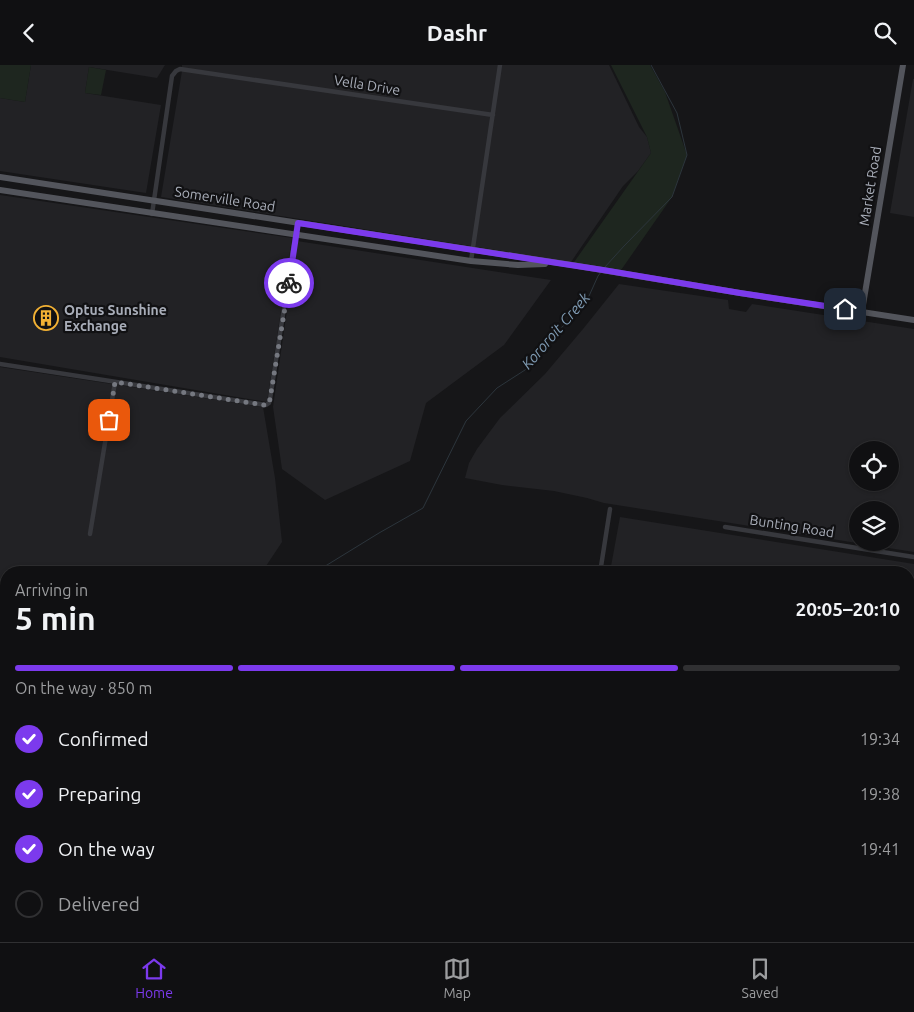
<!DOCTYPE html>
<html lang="en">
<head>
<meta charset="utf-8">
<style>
	:root { --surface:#101012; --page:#19191b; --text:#f1f3f6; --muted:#9c9d9f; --line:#303032; --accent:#7c3aed }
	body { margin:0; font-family:Ubuntu,sans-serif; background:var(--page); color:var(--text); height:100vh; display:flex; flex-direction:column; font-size:19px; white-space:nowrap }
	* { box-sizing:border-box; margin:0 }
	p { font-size:16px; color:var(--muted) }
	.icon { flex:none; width:28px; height:28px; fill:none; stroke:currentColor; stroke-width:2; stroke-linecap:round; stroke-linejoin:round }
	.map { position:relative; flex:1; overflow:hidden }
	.sheet { position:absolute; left:0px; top:501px; width:915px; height:376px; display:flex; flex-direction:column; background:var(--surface); border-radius:20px 20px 0 0; box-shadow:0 1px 4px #0004,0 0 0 1px var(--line) }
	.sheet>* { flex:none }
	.buttons { position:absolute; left:849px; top:376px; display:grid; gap:10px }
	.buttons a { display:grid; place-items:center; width:50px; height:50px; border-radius:50%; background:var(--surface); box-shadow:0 1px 4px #0004,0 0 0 1px var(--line); font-size:25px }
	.pin { position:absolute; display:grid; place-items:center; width:42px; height:42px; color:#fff; margin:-21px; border-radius:10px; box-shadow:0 2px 8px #0006 }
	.courier { position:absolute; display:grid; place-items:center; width:50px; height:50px; margin:-25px; border:4px solid #7c3aed; border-radius:50%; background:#fff; color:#222; box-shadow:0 1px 6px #0007 }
	.headline em { font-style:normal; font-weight:700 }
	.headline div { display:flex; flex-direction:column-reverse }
	.headline { display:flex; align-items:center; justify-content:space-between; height:85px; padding:0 15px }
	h1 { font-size:32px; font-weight:700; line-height:38px }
	.bar { display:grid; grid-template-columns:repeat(4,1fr); gap:8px 5px; align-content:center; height:60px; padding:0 15px }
	.bar i { height:6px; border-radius:4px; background:var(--line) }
	.bar .active { background:var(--accent) }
	.bar p { grid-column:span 4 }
	ol { padding:0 15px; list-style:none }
	li { display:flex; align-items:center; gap:15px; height:55px }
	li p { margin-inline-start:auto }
	li .icon { padding:5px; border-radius:50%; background:var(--accent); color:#fff; stroke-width:4 }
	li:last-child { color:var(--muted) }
	li i { width:28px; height:28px; border:2px solid var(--line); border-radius:50% }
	header { display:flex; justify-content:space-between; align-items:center; height:65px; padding:0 15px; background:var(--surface); font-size:22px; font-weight:700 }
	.dock { display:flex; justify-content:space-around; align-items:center; height:70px; border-top:1px solid var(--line); background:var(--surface); font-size:14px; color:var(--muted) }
	.dock a { display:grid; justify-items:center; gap:2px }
	.dock .active { color:var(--accent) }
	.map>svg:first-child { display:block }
	.built { fill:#222225; fill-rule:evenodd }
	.green { fill:#1e261f }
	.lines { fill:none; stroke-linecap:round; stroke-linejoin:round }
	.stream { stroke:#2c353c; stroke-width:1 }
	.minor { stroke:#37383d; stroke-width:4.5 }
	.primary { stroke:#53555c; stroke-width:6 }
	.done { stroke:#757880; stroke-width:5; stroke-dasharray:0 9 }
	.route { stroke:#7c3aed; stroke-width:6 }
	.labels { text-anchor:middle; stroke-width:4.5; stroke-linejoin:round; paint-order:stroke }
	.street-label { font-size:14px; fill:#a8adb8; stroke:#111113 }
	.poi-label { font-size:14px; font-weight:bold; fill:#a8adb8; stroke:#111113; text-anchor:start }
	.water-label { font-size:15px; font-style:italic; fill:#7f9bb3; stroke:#111113 }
</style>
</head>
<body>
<header><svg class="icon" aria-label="back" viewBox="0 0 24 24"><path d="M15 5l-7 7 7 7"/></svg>Dashr<svg class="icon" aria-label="search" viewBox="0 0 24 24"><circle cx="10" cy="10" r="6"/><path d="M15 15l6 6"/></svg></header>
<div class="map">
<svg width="914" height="877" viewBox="0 0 914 877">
	<rect width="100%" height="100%" fill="#161618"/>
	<path class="built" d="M31 0H165L157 13 89 2 85 28 161 40 146 128 0 106V33L25 37Z
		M182 0H609L639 62 647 72 651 88 638 106 623 121 571 197 161 132 182 6Z
		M913 14H914V152L890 148Z
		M0 130 292 173 267 337 0 292Z
		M297 176 551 215 504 280 426 338 410 396 325 435 282 404 273 342Z
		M619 219 728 235 729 244 746 247 752 239 914 264V487L604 438 587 433 554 426 502 420 465 413 469 398 477 384 500 353 545 309 583 264ZM858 385H890V418H858ZM858 445H890V478H858Z
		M0 302 263 342 275 413 282 477 262 507 6 508V532L0 531Z
		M620 452 914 499V877H549L550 871H909V508L610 507Z
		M0 547 6 548V672L0 712Z
		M6 765V871H122L118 877H0V806Z"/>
	<path class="green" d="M0 0H31L25 37 0 33Z
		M611 0H650L665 27 687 90 672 132 619 208 572 200 651 88 647 72Z
		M89 2 106 5 101 30 85 28Z"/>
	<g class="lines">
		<path class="stream" d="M605 202 624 181 672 132 687 90 677 48 651 0
			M314 508 379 468 423 443 466 356 497 323 525 305 589 231 598 211 601 207
			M276 877 281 871"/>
		<path class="minor" d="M152 149 172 11 176 6 180 4 493 50
			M471 196 500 0
			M0 299 266 340 269 338 270 334 297 158
			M725 462 914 492
			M90 469 115 317
			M600 508 610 444
			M0 540H6
			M0 759 6 719
			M127 877 131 871
			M541 877 542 871"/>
		<path class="primary" d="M0 112 572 200 740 228 914 255
			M0 125 471 196 518 200 545 199
			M862 246 903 0"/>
	</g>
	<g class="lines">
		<path class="done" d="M109 355 115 317 264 340 269 338 270 334 289 218"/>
		<path class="route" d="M289 218 298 158 603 205 740 228 845 244"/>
	</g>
	<defs>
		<symbol id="building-ring" viewBox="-11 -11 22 22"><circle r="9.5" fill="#111113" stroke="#f2b134" stroke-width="1.5"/><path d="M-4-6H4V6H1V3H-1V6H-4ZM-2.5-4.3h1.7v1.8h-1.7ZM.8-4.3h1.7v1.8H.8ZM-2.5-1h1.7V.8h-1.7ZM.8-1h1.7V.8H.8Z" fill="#f2b134"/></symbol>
	</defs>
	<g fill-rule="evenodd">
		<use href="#building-ring" x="32" y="239" width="28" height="28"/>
	</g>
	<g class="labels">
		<g class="street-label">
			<text transform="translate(367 20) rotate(9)" y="5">Vella Drive</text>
			<text transform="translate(870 121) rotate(-81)" y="5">Market Road</text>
			<text transform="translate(225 134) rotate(9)" y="5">Somerville Road</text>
			<text transform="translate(792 461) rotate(9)" y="5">Bunting Road</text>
		</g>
		<g class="poi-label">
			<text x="64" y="250">Optus Sunshine<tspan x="64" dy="16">Exchange</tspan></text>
		</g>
		<g class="water-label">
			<text transform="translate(556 266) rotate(-49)" y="5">Kororoit Creek</text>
		</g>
	</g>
</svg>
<div class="buttons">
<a><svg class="icon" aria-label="locate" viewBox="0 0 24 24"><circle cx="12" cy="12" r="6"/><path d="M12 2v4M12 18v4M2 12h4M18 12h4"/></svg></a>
<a><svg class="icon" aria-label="layers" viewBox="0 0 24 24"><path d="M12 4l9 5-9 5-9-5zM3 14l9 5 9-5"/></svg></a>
</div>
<div class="pin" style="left:109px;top:355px;background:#ea580c"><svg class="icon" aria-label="bag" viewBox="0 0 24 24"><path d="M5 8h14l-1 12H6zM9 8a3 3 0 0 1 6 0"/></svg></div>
<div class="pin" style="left:845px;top:244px;background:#1f2937"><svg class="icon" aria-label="home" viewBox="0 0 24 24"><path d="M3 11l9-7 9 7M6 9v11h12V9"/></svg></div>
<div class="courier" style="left:289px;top:218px"><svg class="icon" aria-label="bike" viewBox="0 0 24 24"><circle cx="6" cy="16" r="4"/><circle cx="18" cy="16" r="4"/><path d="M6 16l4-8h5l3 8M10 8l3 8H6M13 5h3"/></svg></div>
<section class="sheet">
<div class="headline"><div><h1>5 min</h1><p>Arriving in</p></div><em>20:05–20:10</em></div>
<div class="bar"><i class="active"></i><i class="active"></i><i class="active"></i><i></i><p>On the way · 850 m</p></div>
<ol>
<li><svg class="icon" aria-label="check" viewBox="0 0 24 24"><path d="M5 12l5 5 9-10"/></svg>Confirmed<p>19:34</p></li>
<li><svg class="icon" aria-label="check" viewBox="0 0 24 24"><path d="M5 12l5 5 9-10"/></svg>Preparing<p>19:38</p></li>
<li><svg class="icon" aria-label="check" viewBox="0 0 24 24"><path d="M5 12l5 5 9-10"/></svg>On the way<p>19:41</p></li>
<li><i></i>Delivered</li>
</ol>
</section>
</div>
<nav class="dock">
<a class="active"><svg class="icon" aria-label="home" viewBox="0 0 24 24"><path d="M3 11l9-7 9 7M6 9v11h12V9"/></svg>Home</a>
<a><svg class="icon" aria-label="map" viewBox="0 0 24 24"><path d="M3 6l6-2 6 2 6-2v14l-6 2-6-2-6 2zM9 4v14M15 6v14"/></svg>Map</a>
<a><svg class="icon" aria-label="saved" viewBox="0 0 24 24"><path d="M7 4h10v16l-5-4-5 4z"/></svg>Saved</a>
</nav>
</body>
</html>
